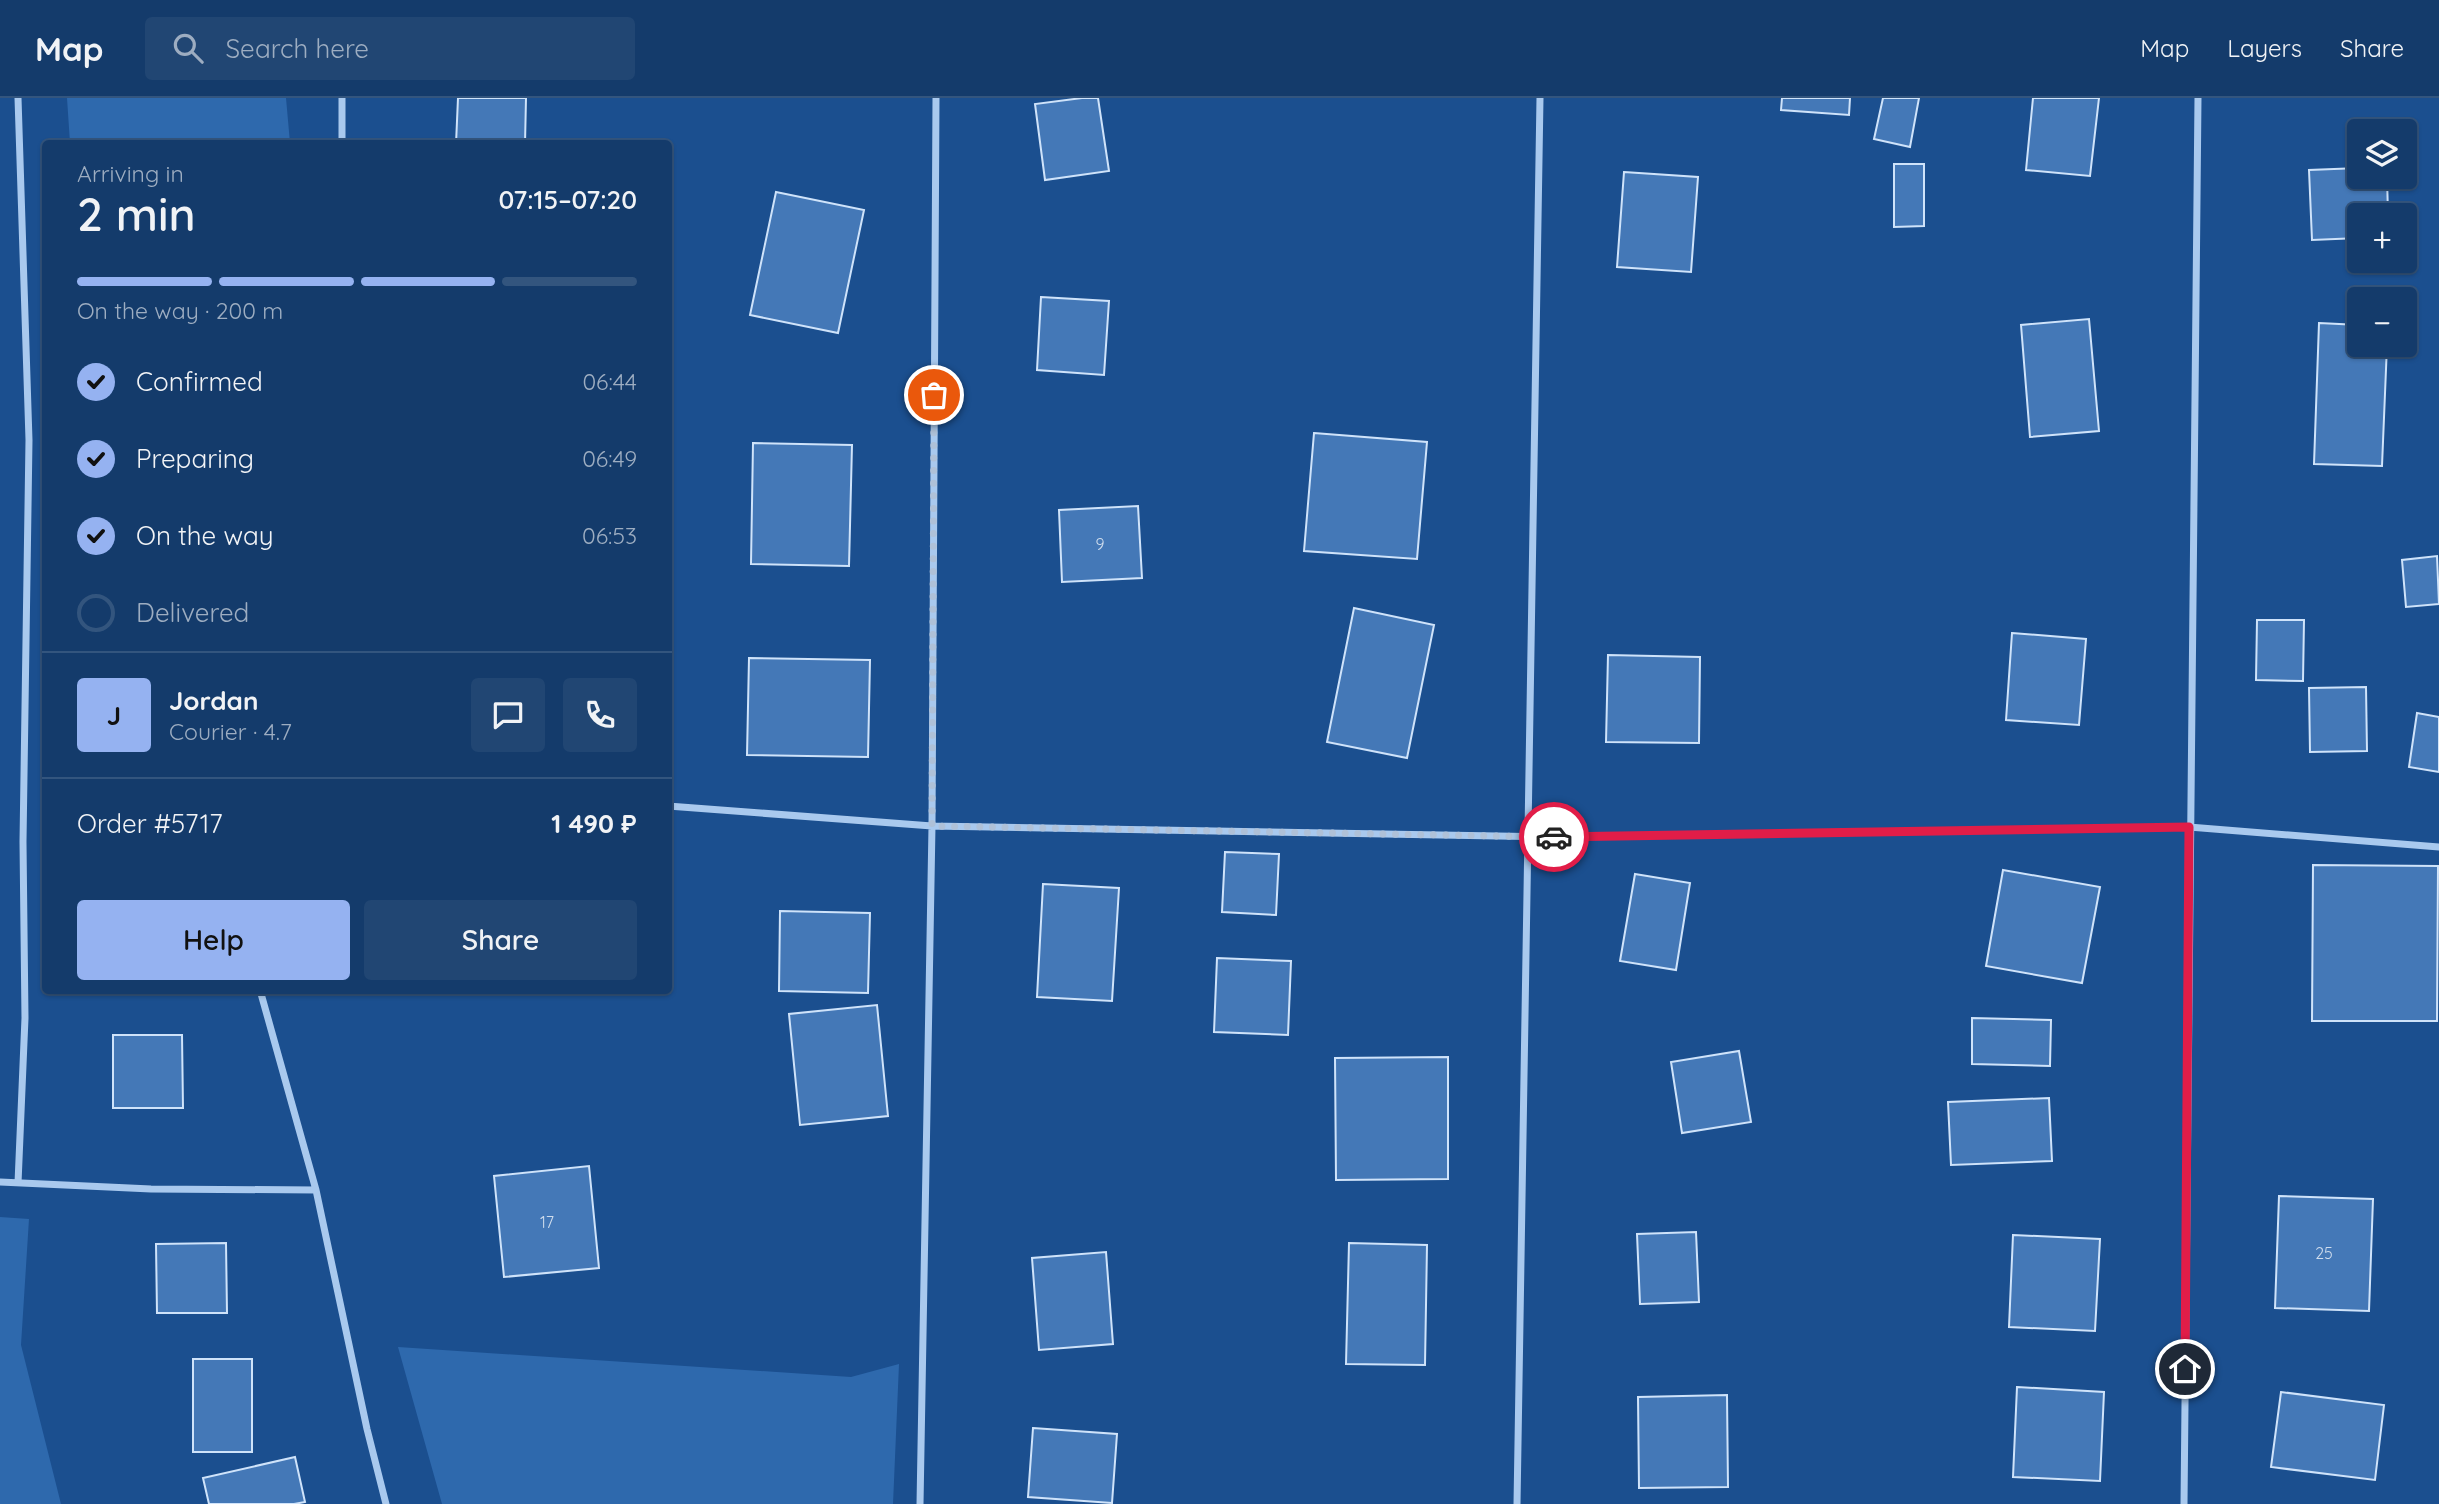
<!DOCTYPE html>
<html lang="en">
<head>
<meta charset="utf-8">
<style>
	:root { --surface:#143b6b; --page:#214673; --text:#f1f3f6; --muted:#9dadc1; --line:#33557e; --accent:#95b2f1 }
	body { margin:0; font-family:Quicksand,sans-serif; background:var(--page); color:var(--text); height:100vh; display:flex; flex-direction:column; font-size:26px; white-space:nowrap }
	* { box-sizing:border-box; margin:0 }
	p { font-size:23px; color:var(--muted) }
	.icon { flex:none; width:38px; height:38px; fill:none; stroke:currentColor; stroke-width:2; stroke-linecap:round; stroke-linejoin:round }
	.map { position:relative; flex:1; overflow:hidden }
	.drawer { position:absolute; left:42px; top:42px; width:630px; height:854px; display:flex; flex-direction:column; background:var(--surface); border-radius:7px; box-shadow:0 2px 5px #0004,0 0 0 2px var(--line) }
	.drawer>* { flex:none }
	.fabs { position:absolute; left:2347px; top:21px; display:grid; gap:14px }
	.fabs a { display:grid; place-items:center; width:70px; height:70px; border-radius:7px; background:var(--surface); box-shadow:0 2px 5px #0004,0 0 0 2px var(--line); font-size:35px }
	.pin { position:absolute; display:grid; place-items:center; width:60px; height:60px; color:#fff; margin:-30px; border:4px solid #fff; border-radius:50%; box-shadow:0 2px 7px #0007 }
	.courier { position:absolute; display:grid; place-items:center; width:70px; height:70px; margin:-35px; border:5px solid #e11d48; border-radius:50%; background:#fff; color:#222; box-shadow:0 2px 9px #0007 }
	.summary em { font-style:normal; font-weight:600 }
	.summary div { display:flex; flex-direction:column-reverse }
	.summary { display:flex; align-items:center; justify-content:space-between; height:119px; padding:0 35px }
	h1 { font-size:46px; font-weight:600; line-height:52px }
	.bar { display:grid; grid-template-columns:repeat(4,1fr); gap:10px 7px; align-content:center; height:84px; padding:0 35px }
	.bar i { height:9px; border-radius:5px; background:var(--line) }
	.bar .selected { background:var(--accent) }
	.bar p { grid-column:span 4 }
	.line { display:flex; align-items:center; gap:18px; padding:0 35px; border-top:2px solid var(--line) }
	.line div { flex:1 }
	.round { display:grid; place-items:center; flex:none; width:74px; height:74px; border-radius:7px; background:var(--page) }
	ol { padding:0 35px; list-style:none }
	li { display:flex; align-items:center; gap:21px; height:77px }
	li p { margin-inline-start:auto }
	li .icon { padding:7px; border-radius:50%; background:var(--accent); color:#111; stroke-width:4 }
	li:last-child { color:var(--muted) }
	li i { width:38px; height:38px; border:4px solid var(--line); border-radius:50% }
	.cta { display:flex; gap:14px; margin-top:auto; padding:14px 35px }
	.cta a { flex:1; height:80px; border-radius:7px; background:var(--accent); color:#111; font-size:28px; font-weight:600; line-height:80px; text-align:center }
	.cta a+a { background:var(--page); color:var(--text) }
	header { display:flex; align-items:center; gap:42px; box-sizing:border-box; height:98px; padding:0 35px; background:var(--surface); border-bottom:2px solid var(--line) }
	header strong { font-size:33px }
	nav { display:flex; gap:38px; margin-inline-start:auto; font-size:24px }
	.search { width:490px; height:63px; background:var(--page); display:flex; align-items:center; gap:18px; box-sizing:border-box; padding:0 24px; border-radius:7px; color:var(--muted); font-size:26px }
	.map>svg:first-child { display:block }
	.green { fill:#2e69ad }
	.building { fill:#4478b7; stroke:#cfe3fa; stroke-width:2 }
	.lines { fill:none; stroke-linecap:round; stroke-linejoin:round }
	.minor { stroke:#a9c9ee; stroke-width:7 }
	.done { stroke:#afc1d8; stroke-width:7; stroke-dasharray:0 12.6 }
	.route { stroke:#e11d48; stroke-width:9 }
	.labels { text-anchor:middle; stroke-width:5; stroke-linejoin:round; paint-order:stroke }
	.number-label { font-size:16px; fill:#d0dded }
</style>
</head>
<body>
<header>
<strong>Map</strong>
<div class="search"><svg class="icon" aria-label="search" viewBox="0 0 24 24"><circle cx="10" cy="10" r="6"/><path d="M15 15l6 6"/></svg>Search here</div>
<nav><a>Map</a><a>Layers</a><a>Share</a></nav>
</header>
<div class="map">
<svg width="2439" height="1406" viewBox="0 0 2439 1406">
	<rect width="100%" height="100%" fill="#1b4f8f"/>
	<path class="green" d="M67 0H286L290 45H70Z
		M0 1119 29 1121 21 1247 61 1406H0Z
		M398 1249 851 1279 899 1266 893 1406H442Z"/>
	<path class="building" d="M458 0H526L525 46H456Z
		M1082 0H1098L1109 73 1045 82 1035 6Z
		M1782 0H1850L1849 17 1781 12Z
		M1883 0H1919L1910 49 1874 41Z
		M2033 0H2099L2090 78 2026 72Z
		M1894 66H1924V128L1894 129Z
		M2359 70V79H2387L2388 117H2359V140L2312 142 2309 72Z
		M1624 74 1698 79 1691 174 1617 169Z
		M776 94 864 112 838 235 750 217Z
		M1041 199 1109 203 1104 277 1037 272Z
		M2089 221 2099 333 2030 339 2021 227Z
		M2319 225 2359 227V247H2387L2382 368 2314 366Z
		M1314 335 1427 344 1417 461 1304 453Z
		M753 345 852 347 849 468 751 466Z
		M1138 408 1142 480 1062 484 1059 412Z
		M2437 458 2439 506 2406 509 2402 462Z
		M1354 510 1434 527 1407 660 1327 644Z
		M2257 522H2304L2303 583 2256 582Z
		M2012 535 2086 541 2079 627 2006 622Z
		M1608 557 1700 559 1699 645 1606 644Z
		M749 560 870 562 868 659 747 657Z
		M2366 589 2367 653 2310 654 2309 590Z
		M2417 615 2439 619V674L2409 669Z
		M1225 754 1279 756 1276 817 1222 814Z
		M2313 767 2438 768 2437 923H2312Z
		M2003 772 2100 789 2082 885 1986 868Z
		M1635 776 1690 785 1676 872 1620 863Z
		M1043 786 1119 790 1112 903 1037 899Z
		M780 813 870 815 868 895 779 893Z
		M1217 860 1291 863 1288 937 1214 934Z
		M877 907 888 1018 800 1027 789 916Z
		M1972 920 2051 922 2050 968 1972 966Z
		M113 937H182L183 1010H113Z
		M1739 953 1751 1024 1682 1035 1671 964Z
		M1448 959V1081L1336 1082 1335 960Z
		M2049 1000 2052 1063 1951 1067 1948 1004Z
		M589 1068 599 1170 504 1179 494 1078Z
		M2279 1098 2373 1101 2369 1213 2275 1210Z
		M1696 1134 1699 1204 1640 1206 1637 1136Z
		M2013 1137 2100 1141 2095 1233 2009 1229Z
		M226 1145 227 1215H157L156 1146Z
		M1349 1145 1427 1147 1425 1267 1346 1266Z
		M1106 1154 1113 1246 1039 1252 1032 1160Z
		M193 1261H252V1354H193Z
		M2017 1289 2104 1294 2100 1383 2013 1379Z
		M2281 1294 2384 1307 2375 1382 2271 1369Z
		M1727 1297 1728 1389 1639 1390 1638 1299Z
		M1033 1330 1117 1336 1112 1405 1028 1399Z
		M295 1359 305 1404 294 1406H209L203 1380Z"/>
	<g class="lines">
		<path class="minor" d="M18 0 29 342 23 744 25 920 18 1085
			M342 46V0
			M668 708 932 728 1550 739 2189 729 2439 749
			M260 892 316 1092 367 1331 386 1406
			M0 1084 151 1091 316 1092
			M920 1406 932 728 936 0
			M1517 1406 1540 0
			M2184 1406 2198 0"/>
	</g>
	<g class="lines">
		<path class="done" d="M934 297 932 728 1554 739"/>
		<path class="route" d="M1554 739 2189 729 2185 1271"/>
	</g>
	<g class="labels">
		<g class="number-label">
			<text x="1100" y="452">9</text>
			<text x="547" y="1130">17</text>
			<text x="2324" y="1161">25</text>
		</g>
	</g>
</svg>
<div class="fabs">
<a><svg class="icon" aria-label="layers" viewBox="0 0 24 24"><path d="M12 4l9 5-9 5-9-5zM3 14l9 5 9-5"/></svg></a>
<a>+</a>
<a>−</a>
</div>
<div class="pin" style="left:934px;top:297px;background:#ea580c"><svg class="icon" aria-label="bag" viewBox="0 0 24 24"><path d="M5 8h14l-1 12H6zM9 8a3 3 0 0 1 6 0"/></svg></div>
<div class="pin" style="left:2185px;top:1271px;background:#1f2937"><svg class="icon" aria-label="home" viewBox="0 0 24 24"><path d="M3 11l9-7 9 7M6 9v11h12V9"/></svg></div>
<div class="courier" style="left:1554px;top:739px"><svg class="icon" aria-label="car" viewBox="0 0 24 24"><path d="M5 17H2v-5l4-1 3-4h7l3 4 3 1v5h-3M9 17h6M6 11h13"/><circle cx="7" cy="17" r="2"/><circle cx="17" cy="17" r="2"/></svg></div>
<section class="drawer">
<div class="summary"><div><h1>2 min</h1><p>Arriving in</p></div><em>07:15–07:20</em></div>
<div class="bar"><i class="selected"></i><i class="selected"></i><i class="selected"></i><i></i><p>On the way · 200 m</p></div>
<ol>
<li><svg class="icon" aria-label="check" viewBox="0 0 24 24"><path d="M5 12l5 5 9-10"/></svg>Confirmed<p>06:44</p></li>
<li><svg class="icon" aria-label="check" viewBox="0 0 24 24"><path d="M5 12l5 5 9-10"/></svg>Preparing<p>06:49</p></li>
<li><svg class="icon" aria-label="check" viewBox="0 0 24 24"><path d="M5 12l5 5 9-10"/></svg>On the way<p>06:53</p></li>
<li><i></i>Delivered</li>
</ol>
<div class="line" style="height:126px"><b class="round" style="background:var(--accent);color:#111">J</b><div><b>Jordan</b><p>Courier · 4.7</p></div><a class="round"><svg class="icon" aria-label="chat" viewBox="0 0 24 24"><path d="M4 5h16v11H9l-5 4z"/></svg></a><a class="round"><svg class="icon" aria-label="phone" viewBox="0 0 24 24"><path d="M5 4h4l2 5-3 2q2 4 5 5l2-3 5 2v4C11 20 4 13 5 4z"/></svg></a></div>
<div class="line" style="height:91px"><div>Order #5717</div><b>1 490 ₽</b></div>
<div class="cta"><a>Help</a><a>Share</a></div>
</section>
</div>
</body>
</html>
